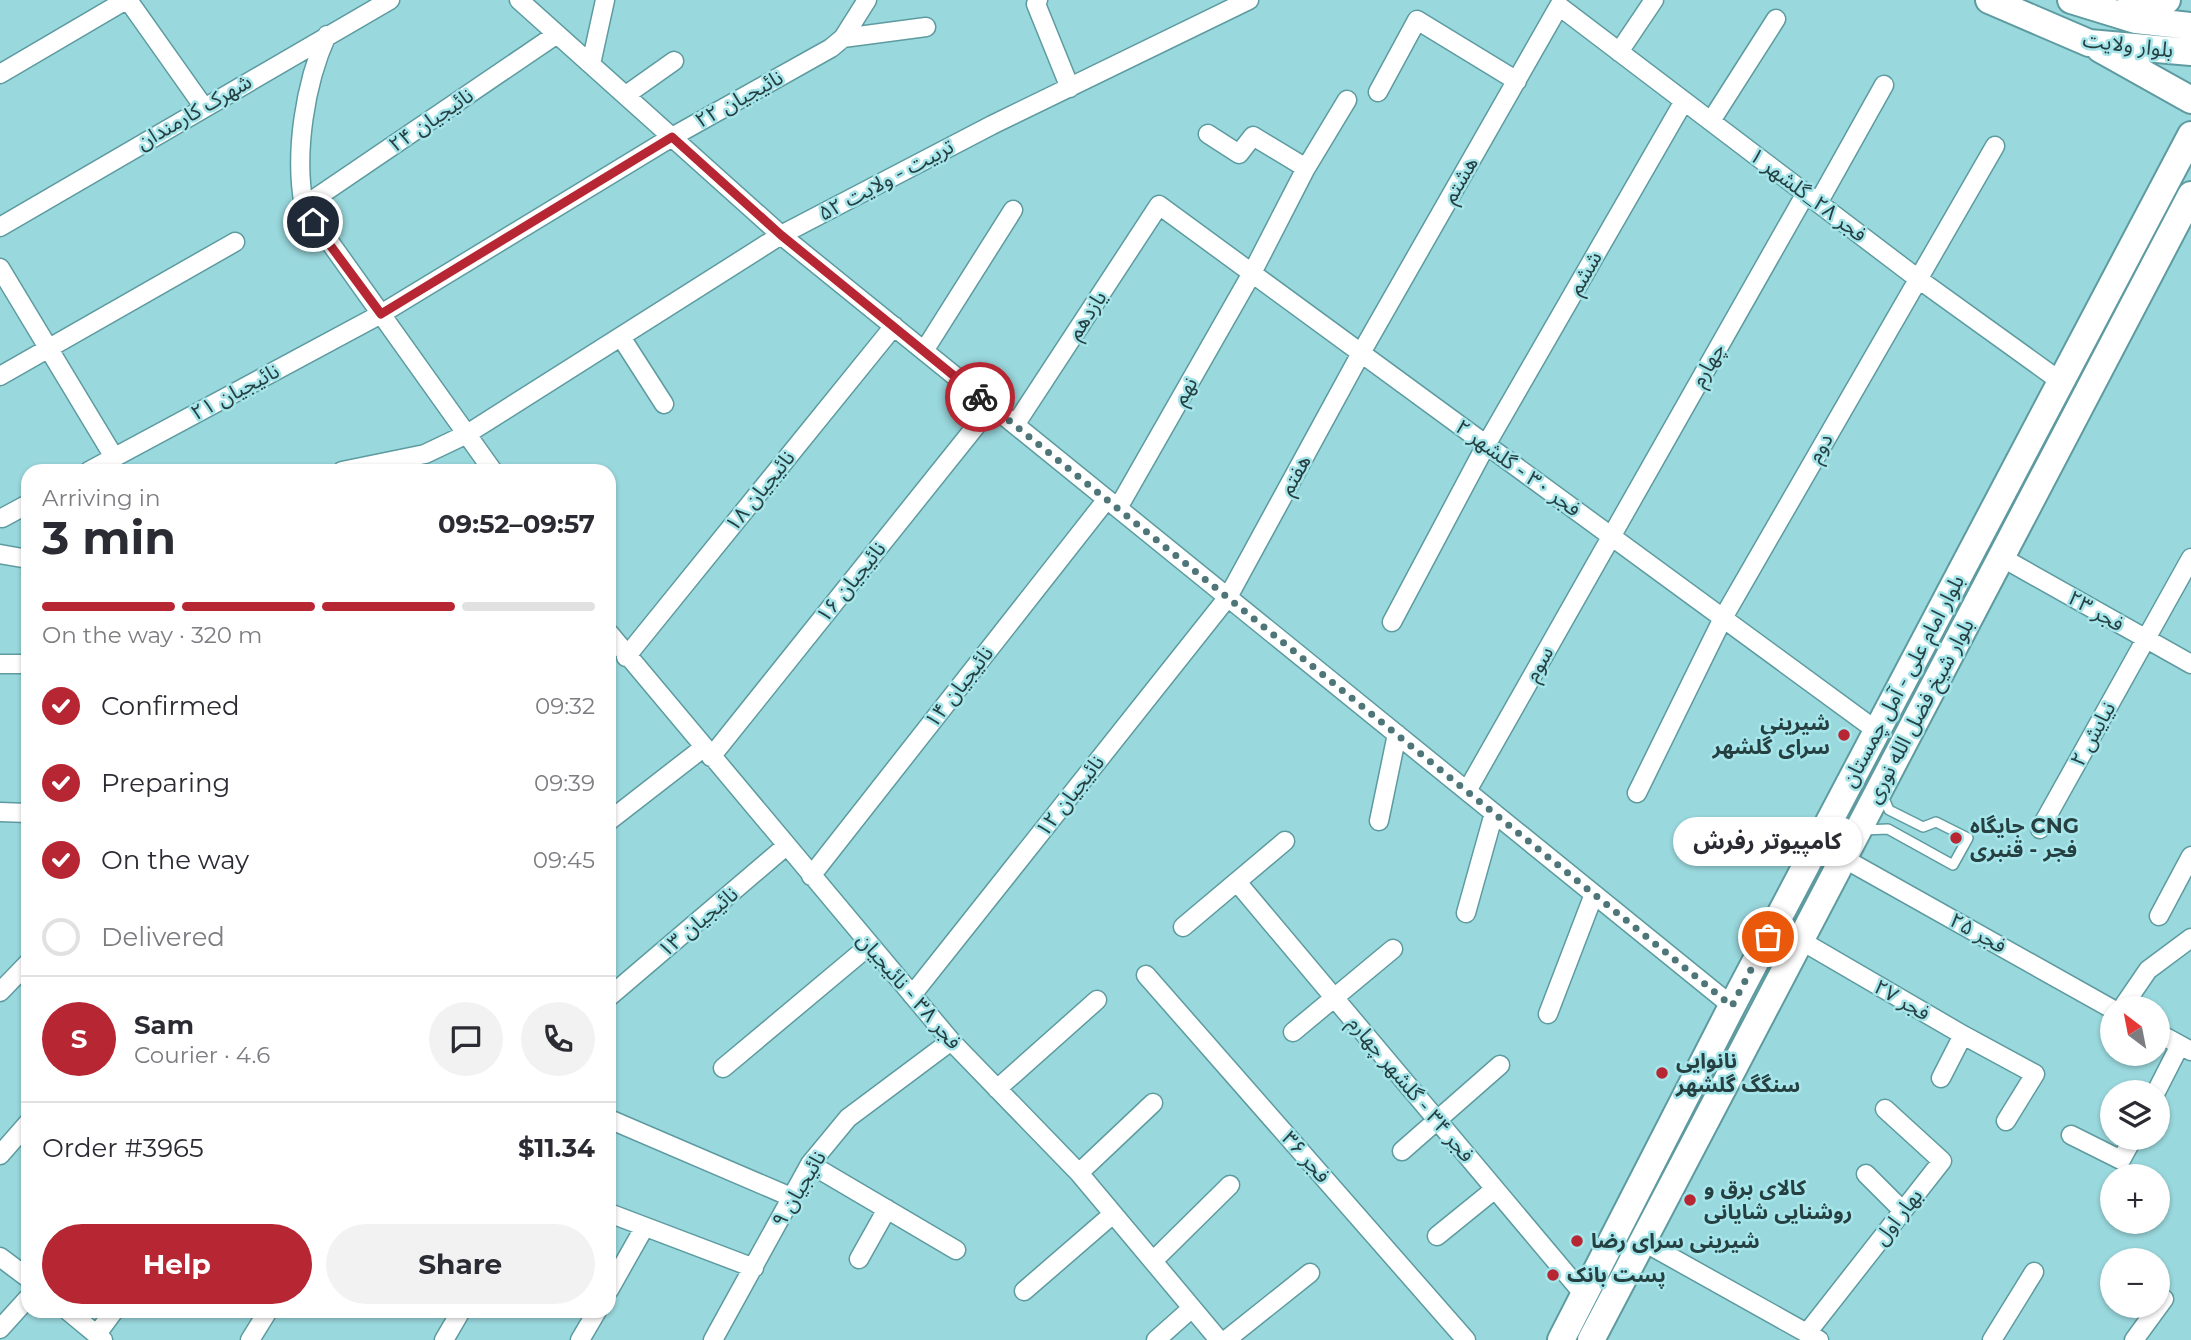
<!DOCTYPE html>
<html lang="en">
<head>
<meta charset="utf-8">
<style>
	:root { --surface:#fff; --page:#f2f2f3; --text:#2b2b33; --muted:#7c7c81; --line:#e1e1e2; --accent:#b72633 }
	body { margin:0; font-family:Montserrat,"Noto Sans Arabic",sans-serif; background:var(--page); color:var(--text); height:100vh; display:flex; flex-direction:column; font-size:26px; white-space:nowrap }
	* { box-sizing:border-box; margin:0 }
	p { font-size:23px; color:var(--muted) }
	.icon { flex:none; width:38px; height:38px; fill:none; stroke:currentColor; stroke-width:2; stroke-linecap:round; stroke-linejoin:round }
	.map { position:relative; flex:1; overflow:hidden }
	.drawer { position:absolute; left:21px; top:464px; width:595px; height:854px; display:flex; flex-direction:column; background:var(--surface); border-radius:21px; box-shadow:0 2px 5px #0004 }
	.drawer>* { flex:none }
	.needle { width:46px; rotate:328deg }
	.buttons { position:absolute; left:2100px; top:996px; display:grid; gap:14px }
	.buttons a { display:grid; place-items:center; width:70px; height:70px; border-radius:50%; background:var(--surface); box-shadow:0 2px 5px #0004; font-size:35px }
	.pin { position:absolute; display:grid; place-items:center; width:60px; height:60px; color:#fff; margin:-30px; border:4px solid #fff; border-radius:50%; box-shadow:0 2px 7px #0007 }
	.courier { position:absolute; display:grid; place-items:center; width:70px; height:70px; margin:-35px; border:5px solid #b72633; border-radius:50%; background:#fff; color:#222; box-shadow:0 2px 9px #0007 }
	.bubble { position:absolute; height:49px; border-radius:24px; background:var(--surface); box-shadow:0 2px 5px #0004; font-size:23px; font-weight:700; line-height:49px; text-align:center }
	.summary em { font-style:normal; font-weight:700 }
	.summary div { display:flex; flex-direction:column-reverse }
	.summary { display:flex; align-items:center; justify-content:space-between; height:119px; padding:0 21px }
	h1 { font-size:46px; font-weight:700; line-height:52px }
	.bar { display:grid; grid-template-columns:repeat(4,1fr); gap:10px 7px; align-content:center; height:84px; padding:0 21px }
	.bar i { height:9px; border-radius:5px; background:var(--line) }
	.bar .on { background:var(--accent) }
	.bar p { grid-column:span 4 }
	.line { display:flex; align-items:center; gap:18px; padding:0 21px; border-top:2px solid var(--line) }
	.line div { flex:1 }
	.round { display:grid; place-items:center; flex:none; width:74px; height:74px; border-radius:37px; background:var(--page) }
	ol { padding:0 21px; list-style:none }
	li { display:flex; align-items:center; gap:21px; height:77px }
	li p { margin-inline-start:auto }
	li .icon { padding:7px; border-radius:50%; background:var(--accent); color:#fff; stroke-width:4 }
	li:last-child { color:var(--muted) }
	li i { width:38px; height:38px; border:4px solid var(--line); border-radius:50% }
	.cta { display:flex; gap:14px; margin-top:auto; padding:14px 21px }
	.cta a { flex:1; height:80px; border-radius:42px; background:var(--accent); color:#fff; font-size:28px; font-weight:700; line-height:80px; text-align:center }
	.cta a+a { background:var(--page); color:var(--text) }
	.map>svg:first-child { display:block }
	.lines { fill:none; stroke-linecap:round; stroke-linejoin:round }
	.service-casing { stroke:#5d9ba0; stroke-width:12 }
	.minor-casing { stroke:#5d9ba0; stroke-width:21 }
	.primary-casing { stroke:#5d9ba0; stroke-width:30 }
	.service { stroke:#fff; stroke-width:9 }
	.minor { stroke:#fff; stroke-width:18 }
	.primary { stroke:#fff; stroke-width:26 }
	.done { stroke:#4e7578; stroke-width:7; stroke-dasharray:0 12.6 }
	.route { stroke:#b72633; stroke-width:9 }
	.poi-dot { fill:#b72633; stroke:#a6e5ea; stroke-width:2.5 }
	.labels { text-anchor:middle; stroke-width:5; stroke-linejoin:round; paint-order:stroke }
	.street-label { font-size:21px; fill:#264042; stroke:#a6e5ea }
	.poi-label { font-size:21px; font-weight:bold; fill:#264042; stroke:#a6e5ea; text-anchor:start }
</style>
</head>
<body>
<div class="map">
<svg width="2191" height="1340" viewBox="0 0 2191 1340">
	<rect width="100%" height="100%" fill="#99d8dd"/>
	<g class="lines">
		<defs>
			<path id="service" d="M1863 830 1888 829 1953 865 1968 838 1936 822 1923 827 1889 810 1883 796"/>
			<path id="minor" d="M128 0 203 106
				M519 0 781 235 1732 1006
				M1038 0 1036 4 1070 88
				M327 35C305 83 294 153 304 206L493 471
				M843 38 926 27
				M1619 52 1654 0
				M591 64 605 0
				M0 74 126 0
				M1378 92 1417 20 1517 81
				M626 95 674 61
				M1711 121 1776 19
				M1208 134 1239 154 1253 136 1306 168
				M1818 203 1884 85
				M304 206 557 34
				M0 227 390 0
				M0 268 114 457
				M621 337 664 404
				M924 351 1013 210
				M0 376 235 242
				M1015 425 1159 205 1877 731
				M89 471 381 314 672 137 831 48 843 38 867 0
				M342 471 425 454 467 434 781 235 992 125 1249 0
				M1118 508 1252 273 1306 168 1347 100
				M2 518 28 504
				M0 554 28 559
				M2001 557 2191 664
				M1392 622 1486 445 1684 101
				M609 633 951 1041 1079 1173 1219 1340
				M626 657 894 326
				M0 664H28
				M711 757 992 406
				M1467 791 1806 193
				M1637 793 1723 618 1995 146
				M0 812 28 813
				M609 821 703 748
				M1379 821 1397 734
				M2040 829 2191 558
				M1843 858 2112 1009
				M811 876 1107 499
				M1237 882 1585 1296
				M1466 913 1494 813
				M2159 916 2191 856
				M1183 927 1285 841
				M1800 940 1963 1035 1941 1078
				M1146 975 1466 1340
				M0 992 28 963
				M912 995 1228 597 1361 353 1559 6 1917 278 2060 381
				M609 997 786 846
				M2122 1008 2148 970 2191 938
				M1548 1014 1594 894
				M1293 1032 1393 949
				M2158 1033 2191 1051
				M1963 1035 2035 1074 2006 1121
				M723 1068 870 945
				M997 1089 1097 1000
				M2156 1092 2180 1045
				M609 1119 791 1197
				M2071 1135 2121 1160 2133 1138
				M1402 1151 1500 1065
				M0 1155 28 1123
				M810 1164 956 1250
				M1079 1173 1153 1103
				M1866 1174 1903 1211
				M609 1213 754 1268
				M1437 1236 1495 1189
				M1642 1241 1819 1340
				M0 1257 28 1278
				M859 1259 887 1209
				M1153 1261 1230 1185
				M609 1290 644 1228
				M1024 1291 1113 1214
				M68 1311 103 1340
				M0 1329 28 1298
				M1807 1333 1942 1161 1885 1109
				M97 1334 114 1311
				M250 1340 268 1311
				M444 1340 461 1311
				M580 1340 597 1311
				M713 1340 810 1164 848 1118 951 1041
				M1156 1340 1192 1308
				M1226 1340 1310 1273
				M1992 1340 2034 1272
				M2134 1340 2164 1299"/>
			<path id="primary" d="M1989 0 2089 43 2191 52
				M2071 0 2136 20 2191 26
				M2121 13 2167 0
				M2100 49 2191 100
				M1561 1340 1732 1006 2191 135
				M1591 1340 2191 195"/>
		</defs>
		<use href="#service" class="service-casing"/>
		<use href="#minor" class="minor-casing"/>
		<use href="#primary" class="primary-casing"/>
		<use href="#service" class="service"/>
		<use href="#minor" class="minor"/>
		<use href="#primary" class="primary"/>
	</g>
	<g class="lines">
		<path class="done" d="M980 397 1732 1006 1768 937"/>
		<path class="route" d="M313 222 381 314 672 137 781 235 980 397"/>
	</g>
	<g class="poi-dot">
		<circle cx="1844" cy="735" r="7"/>
		<circle cx="1956" cy="838" r="7"/>
		<circle cx="1662" cy="1073" r="7"/>
		<circle cx="1690" cy="1200" r="7"/>
		<circle cx="1577" cy="1241" r="7"/>
		<circle cx="1553" cy="1275" r="7"/>
	</g>
	<g class="labels">
		<g class="street-label">
			<text transform="translate(2128 45) rotate(7)" y="7">بلوار ولایت</text>
			<text transform="translate(739 99) rotate(-29)" y="7">نائیجیان ۲۲</text>
			<text transform="translate(194 112) rotate(-30)" y="7">شهرک کارمندان</text>
			<text transform="translate(431 120) rotate(-34)" y="7">نائیجیان ۲۴</text>
			<text transform="translate(886 180) rotate(-28)" y="7">تربیت - ولایت ۵۲</text>
			<text transform="translate(1460 180) rotate(-60)" y="7">هشتم</text>
			<text transform="translate(1808 195) rotate(37)" y="7">فجر ۲۸_گلشهر ۱</text>
			<text transform="translate(1585 273) rotate(-60)" y="7">ششم</text>
			<text transform="translate(1087 315) rotate(-57)" y="7">یازدهم</text>
			<text transform="translate(1708 365) rotate(-60)" y="7">چهارم</text>
			<text transform="translate(1185 391) rotate(-60)" y="7">نهم</text>
			<text transform="translate(235 392) rotate(-28)" y="7">نائیجیان ۲۱</text>
			<text transform="translate(1820 448) rotate(-60)" y="7">دوم</text>
			<text transform="translate(1518 468) rotate(36)" y="7">فجر ۳۰ - گلشهر ۲</text>
			<text transform="translate(1295 475) rotate(-61)" y="7">هفتم</text>
			<text transform="translate(760 491) rotate(-51)" y="7">نائیجیان ۱۸</text>
			<text transform="translate(851 582) rotate(-51)" y="7">نائیجیان ۱۶</text>
			<text transform="translate(2096 611) rotate(30)" y="7">فجر ۲۳</text>
			<text transform="translate(1539 664) rotate(-61)" y="7">سوم</text>
			<text transform="translate(1903 681) rotate(-62)" y="7">بلوار امام علی - آمل چمستان</text>
			<text transform="translate(959 687) rotate(-52)" y="7">نائیجیان ۱۴</text>
			<text transform="translate(1920 711) rotate(-62)" y="7">بلوار شیخ فضل الله نوری</text>
			<text transform="translate(2093 734) rotate(-61)" y="7">نیایش ۲</text>
			<text transform="translate(1070 796) rotate(-52)" y="7">نائیجیان ۱۲</text>
			<text transform="translate(698 922) rotate(-40)" y="7">نائیجیان ۱۳</text>
			<text transform="translate(1978 933) rotate(29)" y="7">فجر ۲۵</text>
			<text transform="translate(909 991) rotate(49)" y="7">فجر ۳۸ - نائیجیان</text>
			<text transform="translate(1902 1000) rotate(30)" y="7">فجر ۲۷</text>
			<text transform="translate(1411 1089) rotate(50)" y="7">فجر ۳۴ - گلشهر چهارم</text>
			<text transform="translate(1306 1157) rotate(49)" y="7">فجر ۳۶</text>
			<text transform="translate(799 1189) rotate(-59)" y="7">نائیجیان ۹</text>
			<text transform="translate(1898 1217) rotate(-52)" y="7">بهار اول</text>
		</g>
		<g class="poi-label">
			<text x="1830" y="730" text-anchor="end">شیرینی<tspan x="1830" dy="24">سرای گلشهر</tspan></text>
			<text x="1970" y="833">جایگاه CNG<tspan x="1970" dy="24">فجر - قنبری</tspan></text>
			<text x="1676" y="1068">نانوایی<tspan x="1676" dy="24">سنگگ گلشهر</tspan></text>
			<text x="1704" y="1195">کالای برق و<tspan x="1704" dy="24">روشنایی شایانی</tspan></text>
			<text x="1591" y="1248">شیرینی سرای رضا</text>
			<text x="1567" y="1282">پست بانک</text>
		</g>
	</g>
</svg>
<div class="buttons">
<a><svg class="needle" viewBox="-14 -14 28 28"><path d="M0-13l5 13h-10z" fill="#e53935"/><path d="M0 13l5-13h-10z" fill="#7c7c81"/></svg></a>
<a><svg class="icon" aria-label="layers" viewBox="0 0 24 24"><path d="M12 4l9 5-9 5-9-5zM3 14l9 5 9-5"/></svg></a>
<a>+</a>
<a>−</a>
</div>
<div class="pin" style="left:1768px;top:937px;background:#ea580c"><svg class="icon" aria-label="bag" viewBox="0 0 24 24"><path d="M5 8h14l-1 12H6zM9 8a3 3 0 0 1 6 0"/></svg></div>
<div class="pin" style="left:313px;top:222px;background:#1f2937"><svg class="icon" aria-label="home" viewBox="0 0 24 24"><path d="M3 11l9-7 9 7M6 9v11h12V9"/></svg></div>
<div class="courier" style="left:980px;top:397px"><svg class="icon" aria-label="bike" viewBox="0 0 24 24"><circle cx="6" cy="16" r="4"/><circle cx="18" cy="16" r="4"/><path d="M6 16l4-8h5l3 8M10 8l3 8H6M13 5h3"/></svg></div>
<div class="bubble" style="left:1673px;top:817px;width:189px">کامپیوتر رفرش</div>
<section class="drawer">
<div class="summary"><div><h1>3 min</h1><p>Arriving in</p></div><em>09:52–09:57</em></div>
<div class="bar"><i class="on"></i><i class="on"></i><i class="on"></i><i></i><p>On the way · 320 m</p></div>
<ol>
<li><svg class="icon" aria-label="check" viewBox="0 0 24 24"><path d="M5 12l5 5 9-10"/></svg>Confirmed<p>09:32</p></li>
<li><svg class="icon" aria-label="check" viewBox="0 0 24 24"><path d="M5 12l5 5 9-10"/></svg>Preparing<p>09:39</p></li>
<li><svg class="icon" aria-label="check" viewBox="0 0 24 24"><path d="M5 12l5 5 9-10"/></svg>On the way<p>09:45</p></li>
<li><i></i>Delivered</li>
</ol>
<div class="line" style="height:126px"><b class="round" style="background:var(--accent);color:#fff">S</b><div><b>Sam</b><p>Courier · 4.6</p></div><a class="round"><svg class="icon" aria-label="chat" viewBox="0 0 24 24"><path d="M4 5h16v11H9l-5 4z"/></svg></a><a class="round"><svg class="icon" aria-label="phone" viewBox="0 0 24 24"><path d="M5 4h4l2 5-3 2q2 4 5 5l2-3 5 2v4C11 20 4 13 5 4z"/></svg></a></div>
<div class="line" style="height:91px"><div>Order #3965</div><b>$11.34</b></div>
<div class="cta"><a>Help</a><a>Share</a></div>
</section>
</div>
</body>
</html>
